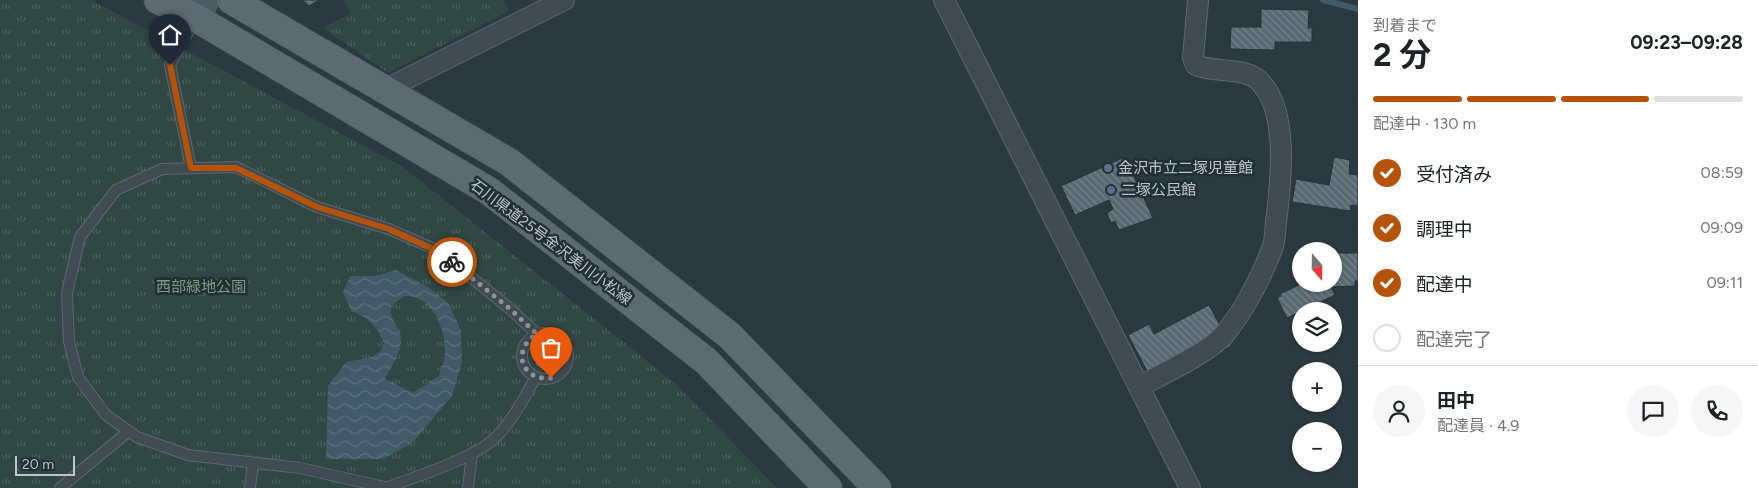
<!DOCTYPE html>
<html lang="ja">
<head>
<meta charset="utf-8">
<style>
	:root { --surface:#fff; --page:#f6f6f6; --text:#202124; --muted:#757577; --line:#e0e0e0; --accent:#b45309 }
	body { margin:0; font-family:Figtree,"Noto Sans JP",sans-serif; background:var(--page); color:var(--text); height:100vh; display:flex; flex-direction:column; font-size:19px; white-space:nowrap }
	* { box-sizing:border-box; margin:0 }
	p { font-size:16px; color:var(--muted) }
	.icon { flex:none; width:28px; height:28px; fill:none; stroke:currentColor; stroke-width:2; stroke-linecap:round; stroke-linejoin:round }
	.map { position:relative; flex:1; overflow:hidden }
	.details { display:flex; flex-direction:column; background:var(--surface); width:400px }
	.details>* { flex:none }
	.needle { width:32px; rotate:160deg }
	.buttons { position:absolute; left:1292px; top:242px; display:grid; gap:10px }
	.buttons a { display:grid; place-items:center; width:50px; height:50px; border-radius:50%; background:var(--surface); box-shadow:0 1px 4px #0004; font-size:25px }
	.scale { position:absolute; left:15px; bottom:12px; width:60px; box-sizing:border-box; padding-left:5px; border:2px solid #bcc5cb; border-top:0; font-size:14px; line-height:18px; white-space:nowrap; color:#bcc5cb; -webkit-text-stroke:4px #232f37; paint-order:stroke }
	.pin { position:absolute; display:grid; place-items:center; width:42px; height:42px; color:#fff; margin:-51px -21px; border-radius:50% 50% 50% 0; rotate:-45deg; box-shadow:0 0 5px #0007 }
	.pin .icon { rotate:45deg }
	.courier { position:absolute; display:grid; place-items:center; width:50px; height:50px; margin:-25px; border:4px solid #b45309; border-radius:50%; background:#fff; color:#222; box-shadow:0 1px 6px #0007 }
	.summary em { font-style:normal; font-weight:700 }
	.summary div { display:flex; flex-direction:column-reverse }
	.summary { display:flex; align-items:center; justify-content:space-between; height:85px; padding:0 15px }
	h1 { font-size:32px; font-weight:700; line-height:38px }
	.bar { display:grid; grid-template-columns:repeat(4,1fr); gap:8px 5px; align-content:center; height:60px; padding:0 15px }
	.bar i { height:6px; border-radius:4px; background:var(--line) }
	.bar .on { background:var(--accent) }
	.bar p { grid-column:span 4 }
	.line { display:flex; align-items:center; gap:12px; padding:0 15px; border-top:1px solid var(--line) }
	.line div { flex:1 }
	.round { display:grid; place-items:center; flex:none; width:52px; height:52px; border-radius:26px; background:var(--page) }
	ol { padding:0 15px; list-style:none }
	li { display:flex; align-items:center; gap:15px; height:55px }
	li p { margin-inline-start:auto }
	li .icon { padding:5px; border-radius:50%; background:var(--accent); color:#fff; stroke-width:4 }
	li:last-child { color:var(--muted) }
	li i { width:28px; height:28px; border:2px solid var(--line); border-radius:50% }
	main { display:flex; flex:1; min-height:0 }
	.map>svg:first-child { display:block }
	.park { fill:url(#park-tufts) }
	.water { fill:url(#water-waves); fill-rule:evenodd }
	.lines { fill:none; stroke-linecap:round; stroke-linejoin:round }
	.stream { stroke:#425a68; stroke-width:6 }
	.building { fill:url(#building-back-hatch); stroke:#253139 }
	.service-casing { stroke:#5d686f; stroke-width:12 }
	.minor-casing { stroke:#5d686f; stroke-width:22 }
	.secondary-casing { stroke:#5d686f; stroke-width:29 }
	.primary-casing { stroke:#4b565e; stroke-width:29 }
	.service { stroke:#3f4a51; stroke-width:10 }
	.minor { stroke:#3f4a51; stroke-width:20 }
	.secondary { stroke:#4d5a64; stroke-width:28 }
	.primary { stroke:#5d6a71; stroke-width:28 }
	.done { stroke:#89949b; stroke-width:5; stroke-dasharray:0 9 }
	.route { stroke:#b45309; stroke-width:6 }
	.service-dot { fill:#5c6f8a; stroke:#232f37; stroke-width:2 }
	.labels { text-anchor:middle; stroke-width:5; stroke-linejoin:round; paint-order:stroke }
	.poi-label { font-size:15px; fill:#bcc5cb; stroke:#232f37; text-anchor:start }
	.street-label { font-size:15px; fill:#bcc5cb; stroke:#232f37 }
	.park-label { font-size:15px; fill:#7d9e7d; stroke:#232f37 }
</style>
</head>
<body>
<main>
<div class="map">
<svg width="1358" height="488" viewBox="0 0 1358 488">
	<defs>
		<pattern id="park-tufts" width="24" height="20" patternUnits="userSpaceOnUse" patternTransform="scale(1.25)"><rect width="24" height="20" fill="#314743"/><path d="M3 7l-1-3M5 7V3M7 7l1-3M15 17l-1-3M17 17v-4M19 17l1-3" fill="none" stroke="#4d605d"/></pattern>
		<pattern id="water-waves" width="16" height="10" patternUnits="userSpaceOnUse" patternTransform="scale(1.25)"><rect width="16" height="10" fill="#425a68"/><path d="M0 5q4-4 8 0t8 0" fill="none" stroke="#5b707c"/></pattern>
		<pattern id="building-back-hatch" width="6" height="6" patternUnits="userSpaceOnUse" patternTransform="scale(1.25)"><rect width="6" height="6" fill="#596871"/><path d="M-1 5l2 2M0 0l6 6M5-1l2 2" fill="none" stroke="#76838a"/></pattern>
	</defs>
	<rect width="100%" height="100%" fill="#2b3941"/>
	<path class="park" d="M0 0H91L400 165 674 382 777 488H0Z
		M343 0H503L509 11 388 73 323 28 351 13Z"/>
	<path class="water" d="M396 270 428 287 449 304 461 331 462 363 452 396 413 442 384 459H326L328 386 346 362 372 357 381 351 384 343C377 326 368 317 351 311L343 292 350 276H374ZM405 296C432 295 446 329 445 352 445 360 441 368 439 376L413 393 385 379C391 368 399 356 401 343 404 323 374 312 405 296Z"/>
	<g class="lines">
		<path class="stream" d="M1323 0 1358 9"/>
	</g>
	<path class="building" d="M302 0H319L309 6Z
		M1261 9 1309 10 1308 28H1312V42H1275V50L1230 49 1231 27H1261Z
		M1125 157 1153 218 1119 230 1115 221 1111 223 1107 213 1113 209 1109 200 1075 215 1061 186Z
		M1334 157 1350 160 1349 174 1358 175V206L1351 205 1350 211 1292 202 1296 179 1329 185Z
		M1313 246H1330L1331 251H1313Z
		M1334 253H1358V281H1355V286L1331 287 1335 295 1287 318 1277 298 1281 296 1280 294 1301 284H1334Z
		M1209 305 1231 346 1155 386 1128 335 1149 324 1154 334Z
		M549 342 560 349 556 364 544 371 535 365V351Z"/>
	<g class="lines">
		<defs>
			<path id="service" d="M191 168 170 65 195 20
				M522 356a23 23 0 1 1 46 0a23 23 0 1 1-46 0Z
				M388 487C417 476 474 459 496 437 513 420 524 398 536 377
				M60 488 129 431
				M250 488 253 463
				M389 488 300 468 188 455 137 437 106 415 78 377 69 341 67 293 80 237 116 190 162 169 236 167 317 207 389 229 439 251 509 308 537 334
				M468 488 472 453"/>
			<path id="minor" d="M944 0 1190 488
				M386 89 564 0
				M1139 387C1162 374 1206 354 1223 336 1243 313 1263 274 1273 246 1276 236 1275 225 1277 215 1281 179 1289 107 1258 80 1244 67 1213 73 1196 65L1193 58 1198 0"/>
			<path id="secondary" d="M196 18 205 0"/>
			<path id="primary" d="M158 0 196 18 489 191 706 361 828 488
				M231 0 509 162 730 336 877 488"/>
		</defs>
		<use href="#service" class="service-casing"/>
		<use href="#minor" class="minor-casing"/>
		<use href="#secondary" class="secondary-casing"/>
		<use href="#primary" class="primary-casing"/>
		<use href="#service" class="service"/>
		<use href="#minor" class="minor"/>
		<use href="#secondary" class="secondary"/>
		<use href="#primary" class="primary"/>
	</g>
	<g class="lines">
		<path class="done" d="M452 262 509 308 537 334C511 350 521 381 551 378"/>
		<path class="route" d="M170 65 191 168H236L317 207 389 229 439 252 452 262"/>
	</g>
	<g class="service-dot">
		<circle cx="1108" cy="168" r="5"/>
		<circle cx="1111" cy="190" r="5"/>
	</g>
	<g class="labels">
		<g class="poi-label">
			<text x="1118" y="173">金沢市立二塚児童館</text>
			<text x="1121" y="195">二塚公民館</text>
		</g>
		<g class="street-label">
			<text transform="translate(551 242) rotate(37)" y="5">石川県道25号金沢美川小松線</text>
		</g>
		<g class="park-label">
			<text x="201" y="292">西部緑地公園</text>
		</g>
	</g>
</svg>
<div class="buttons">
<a><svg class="needle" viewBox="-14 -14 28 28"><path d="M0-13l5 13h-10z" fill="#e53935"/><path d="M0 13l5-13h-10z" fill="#757577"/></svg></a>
<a><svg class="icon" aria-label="layers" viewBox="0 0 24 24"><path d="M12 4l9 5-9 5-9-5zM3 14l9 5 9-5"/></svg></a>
<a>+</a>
<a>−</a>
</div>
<div class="scale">20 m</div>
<div class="pin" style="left:551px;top:378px;background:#ea580c"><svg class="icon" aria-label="bag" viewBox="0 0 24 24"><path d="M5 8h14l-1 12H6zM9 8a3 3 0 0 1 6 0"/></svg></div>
<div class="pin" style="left:170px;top:65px;background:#1f2937"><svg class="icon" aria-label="home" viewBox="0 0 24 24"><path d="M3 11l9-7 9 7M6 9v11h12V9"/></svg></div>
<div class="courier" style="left:452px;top:262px"><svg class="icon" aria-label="bike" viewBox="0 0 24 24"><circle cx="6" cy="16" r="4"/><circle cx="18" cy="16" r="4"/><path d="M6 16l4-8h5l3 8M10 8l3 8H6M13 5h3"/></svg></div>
</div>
<section class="details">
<div class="summary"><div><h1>2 分</h1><p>到着まで</p></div><em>09:23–09:28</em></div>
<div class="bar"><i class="on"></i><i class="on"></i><i class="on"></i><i></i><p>配達中 · 130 m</p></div>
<ol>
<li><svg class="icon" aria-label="check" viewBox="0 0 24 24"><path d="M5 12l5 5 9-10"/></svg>受付済み<p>08:59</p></li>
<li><svg class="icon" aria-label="check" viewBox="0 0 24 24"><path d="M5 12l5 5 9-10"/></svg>調理中<p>09:09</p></li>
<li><svg class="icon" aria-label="check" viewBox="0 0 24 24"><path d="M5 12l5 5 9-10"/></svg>配達中<p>09:11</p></li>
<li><i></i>配達完了</li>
</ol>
<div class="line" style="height:90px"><a class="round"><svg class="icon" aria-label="person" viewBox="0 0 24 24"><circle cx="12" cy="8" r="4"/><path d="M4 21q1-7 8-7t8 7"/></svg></a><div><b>田中</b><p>配達員 · 4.9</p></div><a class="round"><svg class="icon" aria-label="chat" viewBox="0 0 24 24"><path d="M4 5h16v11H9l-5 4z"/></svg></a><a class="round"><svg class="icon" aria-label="phone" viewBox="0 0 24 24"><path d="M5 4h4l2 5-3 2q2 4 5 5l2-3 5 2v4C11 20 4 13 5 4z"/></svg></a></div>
</section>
</main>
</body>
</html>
